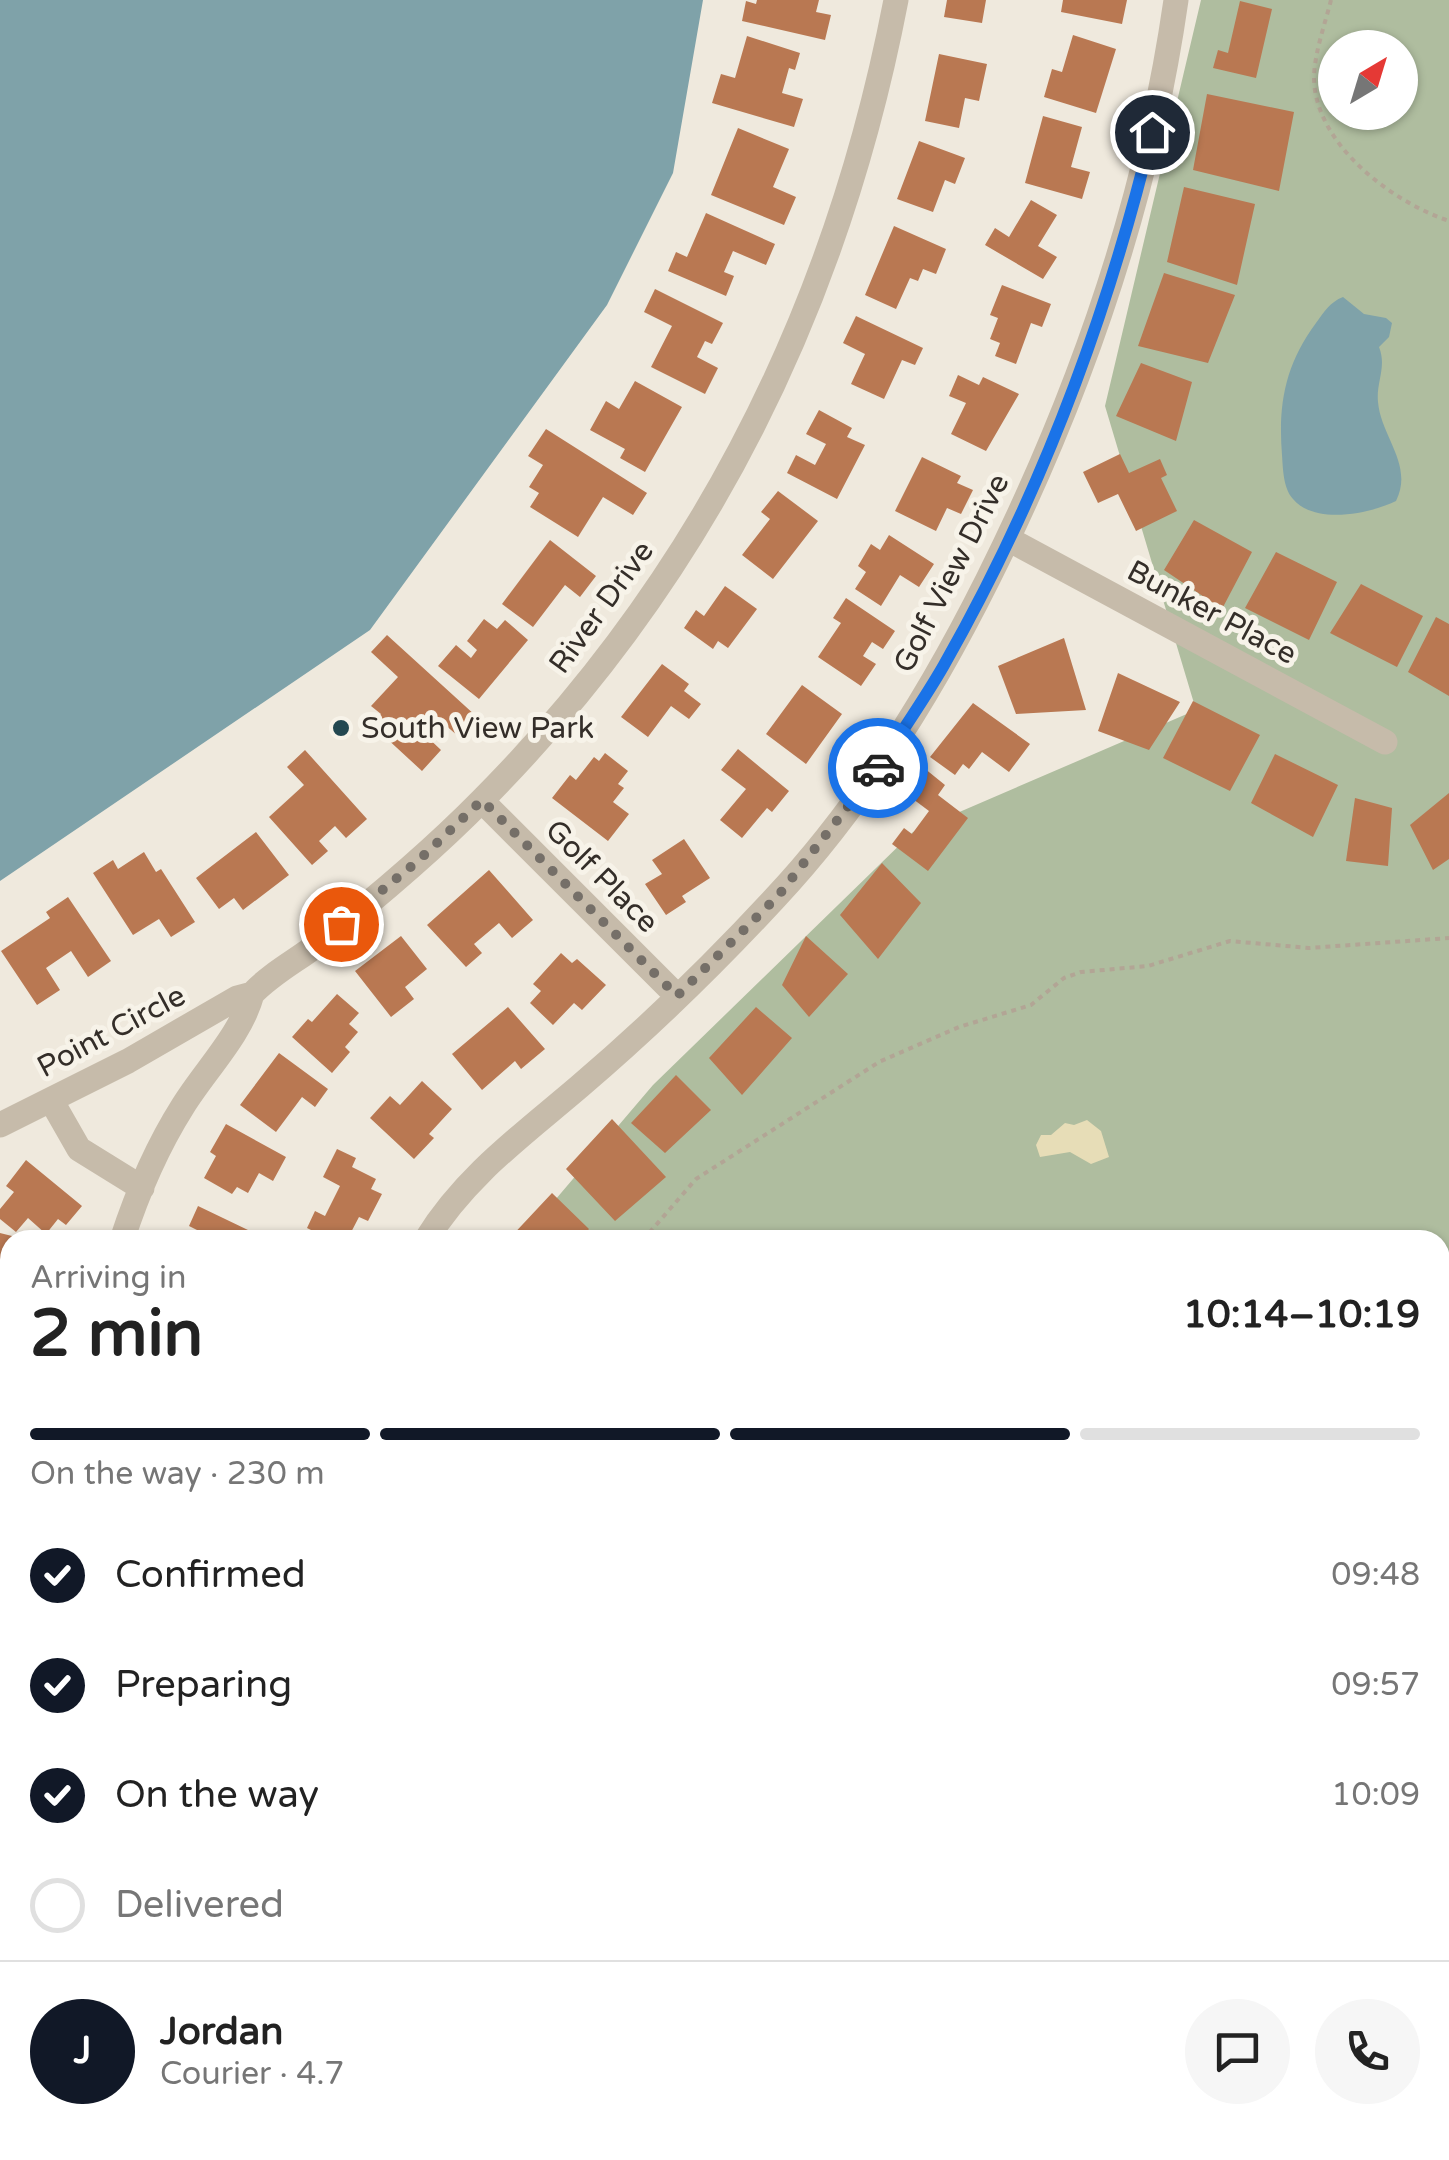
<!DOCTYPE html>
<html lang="en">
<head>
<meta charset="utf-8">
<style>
	:root { --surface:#fff; --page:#f6f6f6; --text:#222; --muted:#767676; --line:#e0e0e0; --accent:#111827 }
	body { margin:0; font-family:"Varela Round",sans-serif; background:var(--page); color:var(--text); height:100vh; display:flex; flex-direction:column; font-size:38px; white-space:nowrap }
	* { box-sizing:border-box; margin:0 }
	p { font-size:32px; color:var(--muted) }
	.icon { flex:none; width:55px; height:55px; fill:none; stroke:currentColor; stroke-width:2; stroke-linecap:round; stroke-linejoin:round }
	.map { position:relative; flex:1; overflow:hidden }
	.sheet { position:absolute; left:0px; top:1230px; width:1450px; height:930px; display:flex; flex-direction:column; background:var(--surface); border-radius:30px 30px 0 0; box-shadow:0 2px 8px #0004 }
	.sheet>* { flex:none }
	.needle { width:65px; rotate:38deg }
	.tools { position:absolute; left:1318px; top:30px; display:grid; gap:20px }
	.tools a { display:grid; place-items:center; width:100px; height:100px; border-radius:50%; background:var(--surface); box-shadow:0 2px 8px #0004; font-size:50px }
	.pin { position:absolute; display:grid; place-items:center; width:85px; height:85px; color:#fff; margin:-42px; border:5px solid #fff; border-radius:50%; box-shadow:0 2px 10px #0007 }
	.courier { position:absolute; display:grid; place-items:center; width:100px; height:100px; margin:-50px; border:8px solid #1a73e8; border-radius:50%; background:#fff; color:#222; box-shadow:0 2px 12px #0007 }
	.summary em { font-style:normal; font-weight:800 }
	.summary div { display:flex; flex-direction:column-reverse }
	.summary { display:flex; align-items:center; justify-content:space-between; height:170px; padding:0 30px }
	h1 { font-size:65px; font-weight:800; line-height:75px }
	.bar { display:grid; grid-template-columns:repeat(4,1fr); gap:15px 10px; align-content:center; height:120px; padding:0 30px }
	.bar i { height:12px; border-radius:8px; background:var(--line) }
	.bar .on { background:var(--accent) }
	.bar p { grid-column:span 4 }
	.line { display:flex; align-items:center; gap:25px; padding:0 30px; border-top:2px solid var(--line) }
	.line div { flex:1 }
	.round { display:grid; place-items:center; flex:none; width:105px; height:105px; border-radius:52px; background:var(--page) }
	ol { padding:0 30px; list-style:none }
	li { display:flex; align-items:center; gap:30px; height:110px }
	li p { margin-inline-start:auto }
	li .icon { padding:10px; border-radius:50%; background:var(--accent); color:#fff; stroke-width:4 }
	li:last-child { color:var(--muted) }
	li i { width:55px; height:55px; border:5px solid var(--line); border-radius:50% }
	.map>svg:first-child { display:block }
	.green { fill:#afbd9f; fill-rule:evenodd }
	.sand { fill:#e7ddb7 }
	.water { fill:#7fa2a9 }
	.building { fill:#b97852 }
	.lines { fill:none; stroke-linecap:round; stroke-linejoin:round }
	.path { stroke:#b2a595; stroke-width:4; stroke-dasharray:5 5; stroke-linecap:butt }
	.minor { stroke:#c6bbaa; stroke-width:25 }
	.done { stroke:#756f68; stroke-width:10; stroke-dasharray:0 18 }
	.route { stroke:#1a73e8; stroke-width:12 }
	.poi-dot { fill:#234851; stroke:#f7f3e9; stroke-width:4 }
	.labels { text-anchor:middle; stroke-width:10; stroke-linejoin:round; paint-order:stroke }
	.street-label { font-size:30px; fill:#342e29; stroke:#f7f3e9 }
	.poi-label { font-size:30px; fill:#342e29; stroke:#f7f3e9; text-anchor:start }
</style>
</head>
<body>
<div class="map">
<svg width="1449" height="2160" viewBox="0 0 1449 2160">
	<rect width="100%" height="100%" fill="#efe9dd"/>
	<path class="green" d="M1201 0H1449V1462L1440 1479V1240H521L653 1085 913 832 1196 710 1105 406ZM1335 48H1400V112H1335Z
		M632 2150H1203L1200 2160H631Z"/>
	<path class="sand" d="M1087 1120 1101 1131 1109 1157 1091 1164 1070 1152 1040 1157 1036 1145 1041 1135H1051L1065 1123 1074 1125Z"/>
	<path class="water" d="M0 0H703L673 173 607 305 370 630 0 881Z
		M1343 297 1364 314 1386 318 1392 323 1389 337 1379 347C1387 367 1376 382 1378 402 1381 437 1414 465 1396 501 1369 514 1315 525 1293 499 1283 488 1283 468 1282 455 1278 404 1285 365 1316 323 1324 312 1330 302 1343 297Z
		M0 1854 10 1864V2150H128V2160H0Z"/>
	<path class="building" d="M757 0H819L816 12 831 15 825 40 742 21 746 1 756 4Z
		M947 0H986L982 23 944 17Z
		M1063 0H1127L1122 24 1061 12Z
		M1240 1 1272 9 1256 78 1213 68 1218 50 1228 53Z
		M1073 35 1116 49 1096 113 1044 97 1052 69 1062 72Z
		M747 36 800 53 795 70 789 68 782 93 803 99 794 127 712 103 721 74 735 78Z
		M939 54 987 64 979 101 965 98 959 128 925 121Z
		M1207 94 1294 112 1279 191 1193 170Z
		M1043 116 1082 127 1071 167 1090 172 1082 199 1025 183Z
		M738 128 789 149 773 187 796 197 784 225 711 195Z
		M919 141 965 158 955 184 945 180 933 212 897 199Z
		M1184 187 1255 204 1237 285 1167 262Z
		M1031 200 1057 215 1038 246 1057 257 1043 279 985 245 995 228 1009 237Z
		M706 213 775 244 766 265 733 251 724 272 734 276 726 296 668 271 676 252 687 257Z
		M894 226 946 249 936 274 923 269 918 281 910 278 896 309 865 295Z
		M1164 273 1235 295 1208 363 1138 346Z
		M1002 285 1051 304 1042 327 1031 323 1016 364 995 356 1000 343 990 339 998 318 990 315Z
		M655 289 723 323 712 344 705 341 697 357 718 368 705 394 651 367 672 326 644 312Z
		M856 316 923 348 915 365 902 360 884 399 851 384 865 354 843 343Z
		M1141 363 1192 382 1176 441 1116 416Z
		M958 375 979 385 983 377 1019 394 986 451 951 434 966 403 949 396Z
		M635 381 682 407 645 472 620 458 625 449 590 430 606 401 619 409Z
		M819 410 852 428 847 437 865 445 837 499 787 473 796 455 815 465 826 444 806 434Z
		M546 429 647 493 633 515 603 497 578 537 530 507 539 493 529 487 543 465 528 456Z
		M1120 454 1129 473 1160 459 1167 475 1161 478 1177 511 1136 531 1118 494 1098 503 1083 472Z
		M922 457 961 476 957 483 973 490 961 514 947 508 936 531 895 511Z
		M778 491 818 521 773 579 742 555 770 519 761 512Z
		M1194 520 1252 552 1222 609 1164 570Z
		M889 535 934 564 919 587 900 575 881 606 855 589 866 572 858 566 871 544 880 550Z
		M550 540 596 576 580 597 565 585 533 627 502 604Z
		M1276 552 1337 582 1309 640 1245 608Z
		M1361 584 1423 616 1397 667 1330 633Z
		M725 586 757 609 728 648 718 641 713 649 684 628 696 610 704 616Z
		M846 598 895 631 883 649 872 642 863 656 876 664 861 686 818 657 841 623 833 618Z
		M1436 617 1449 624V696L1408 672Z
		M484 619 497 629 505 620 528 640 479 699 438 666 456 645 471 658 477 650 467 641Z
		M387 635 476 716 458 736 436 717 422 732 441 750 422 771 371 724 381 714 371 706 398 677 371 652Z
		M1064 638 1086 710 1016 714 998 666Z
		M662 664 689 684 684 691 701 704 689 719 671 706 648 737 621 717Z
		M1118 673 1180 702 1149 750 1098 731Z
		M802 685 842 714 806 764 766 734Z
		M1193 701 1260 735 1230 791 1163 758Z
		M973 703 1030 744 1009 772 982 752 969 769 963 764 955 775 930 757Z
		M738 749 789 791 772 812 767 808 742 838 720 820 746 789 721 770Z
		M305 750 367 819 346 838 335 826 319 841 328 851 312 865 269 817 304 785 287 767Z
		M605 753 628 771 618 784 624 788 613 802 629 814 608 841 552 798 570 775 576 780 594 757 599 761Z
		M1275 754 1338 785 1313 837 1251 803Z
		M924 768 945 785 938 795 968 818 928 871 892 844 904 828 912 834 929 811 905 793Z
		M1449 793V859L1433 870 1410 825Z
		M1355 798 1392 808 1388 866 1346 861Z
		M256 832 289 875 243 910 234 898 219 909 196 878Z
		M684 839 710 878 682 896 686 902 666 915 645 884 662 874 652 860Z
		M144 852 156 872 161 869 195 922 171 937 159 919 133 935 93 873 113 860 118 869Z
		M882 863 921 903 878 959 840 915Z
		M489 870 533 920 512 938 499 923 474 944 482 953 466 967 427 925Z
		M68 897 111 961 88 977 71 951 46 968 60 990 37 1005 1 951 50 918 46 912Z
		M401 936 427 969 405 987 414 999 391 1017 355 971Z
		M806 936 848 974 809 1017 782 985Z
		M561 953 572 963 577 959 606 985 582 1010 574 1003 553 1025 530 1003 541 991 533 984Z
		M337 994 359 1013 349 1024 358 1032 345 1047 350 1052 332 1073 292 1037 308 1019 312 1022Z
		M508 1007 545 1049 521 1069 515 1061 482 1090 452 1054Z
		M756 1007 792 1038 742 1095 709 1058Z
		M279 1053 328 1089 315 1107 302 1097 276 1132 240 1105Z
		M676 1075 711 1110 665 1153 631 1123Z
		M422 1081 452 1109 429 1134 434 1138 414 1159 370 1118 390 1096 400 1105Z
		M612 1119 666 1177 615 1221 566 1169Z
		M226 1124 286 1157 273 1181 259 1173 248 1193 237 1187 232 1194 204 1178 216 1156 210 1152Z
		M337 1149 356 1158 352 1167 376 1179 371 1189 382 1194 368 1221 359 1217 347 1240H331L307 1228 315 1211 325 1216 340 1186 323 1177Z
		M26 1160 82 1206 66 1225 58 1219 46 1234 28 1218 16 1232 0 1219V1209L14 1192 6 1186Z
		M552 1193 589 1229 579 1240H508Z
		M198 1206 248 1230 243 1240H195L199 1231 189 1226Z
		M0 1233 16 1237 10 1240 8 1269 0 1267Z
		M0 1327 10 1329V1404L0 1401Z
		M1440 1388 1449 1393V1455L1446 1461 1440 1457Z
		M0 1432H10V1500H0Z
		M7 1672 10 1758 2 1765 0 1679Z
		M1442 1807 1449 1809V1851L1440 1848Z
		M1440 1908 1449 1911V1960L1445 1973 1440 1971Z
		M187 2150H258L259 2155 246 2160H196L197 2157 189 2156Z
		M365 2150H409L410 2159 366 2160Z
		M477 2150H538V2160H478Z"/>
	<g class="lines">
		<path class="path" d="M1331 0C1325 24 1315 51 1314 76 1313 143 1392 202 1449 221
			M643 1240 696 1179 879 1062 959 1027 1031 1005 1064 978 1081 972 1148 966 1230 941 1309 948 1449 938
			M1440 1271 1449 1267
			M897 2150V2160
			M1068 2160 1072 2150"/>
		<path class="minor" d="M1008 539 1385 742
			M482 801 677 996
			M51 1100 79 1149 142 1188
			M0 1125 128 1061 237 998 252 994
			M122 1240C137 1194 157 1147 183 1106 206 1069 241 1035 252 994 272 973 296 961 318 944 375 899 432 851 483 799 704 576 837 307 896 0
			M426 1240C465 1176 524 1134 580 1086 648 1028 714 964 775 898 863 804 931 693 988 579 1080 395 1147 204 1176 0
			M0 1590 10 1600
			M1440 1651 1449 1625
			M313 2150V2160
			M590 2150V2160
			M1269 2160 1273 2150"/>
	</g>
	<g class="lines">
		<path class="done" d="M341 924 419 860 482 800 677 996 778 896 878 768"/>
		<path class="route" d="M878 768C900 734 924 700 944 665 1039 498 1107 318 1152 132"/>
	</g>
	<circle class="poi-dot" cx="341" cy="728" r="10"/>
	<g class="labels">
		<g class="street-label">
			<text transform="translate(951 573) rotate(-63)" y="10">Golf View Drive</text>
			<text transform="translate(601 607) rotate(-54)" y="10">River Drive</text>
			<text transform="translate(1212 612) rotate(28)" y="10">Bunker Place</text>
			<text transform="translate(602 876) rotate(45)" y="10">Golf Place</text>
			<text transform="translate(111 1031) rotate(-28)" y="10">Point Circle</text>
		</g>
		<g class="poi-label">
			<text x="361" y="738">South View Park</text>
		</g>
	</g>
</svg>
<div class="tools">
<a><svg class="needle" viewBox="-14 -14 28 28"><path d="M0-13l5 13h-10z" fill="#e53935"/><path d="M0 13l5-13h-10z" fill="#767676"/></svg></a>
</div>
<div class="pin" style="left:341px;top:924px;background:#ea580c"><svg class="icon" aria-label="bag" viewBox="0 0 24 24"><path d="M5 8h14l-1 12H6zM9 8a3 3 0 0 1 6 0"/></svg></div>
<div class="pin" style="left:1152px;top:132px;background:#1f2937"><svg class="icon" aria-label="home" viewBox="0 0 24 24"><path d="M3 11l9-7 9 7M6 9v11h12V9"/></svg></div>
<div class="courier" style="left:878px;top:768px"><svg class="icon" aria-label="car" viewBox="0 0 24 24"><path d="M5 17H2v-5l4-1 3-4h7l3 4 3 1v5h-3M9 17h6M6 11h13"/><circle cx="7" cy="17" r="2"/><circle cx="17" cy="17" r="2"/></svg></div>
<section class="sheet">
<div class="summary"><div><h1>2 min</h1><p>Arriving in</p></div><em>10:14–10:19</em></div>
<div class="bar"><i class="on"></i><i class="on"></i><i class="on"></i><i></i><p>On the way · 230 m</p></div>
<ol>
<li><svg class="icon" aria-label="check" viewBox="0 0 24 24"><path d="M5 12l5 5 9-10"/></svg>Confirmed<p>09:48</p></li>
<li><svg class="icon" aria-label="check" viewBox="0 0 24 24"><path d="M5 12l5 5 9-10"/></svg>Preparing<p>09:57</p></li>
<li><svg class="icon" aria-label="check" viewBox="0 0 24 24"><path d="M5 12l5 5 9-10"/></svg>On the way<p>10:09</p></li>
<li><i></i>Delivered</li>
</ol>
<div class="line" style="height:180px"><b class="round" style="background:var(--accent);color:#fff">J</b><div><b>Jordan</b><p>Courier · 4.7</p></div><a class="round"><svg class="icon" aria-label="chat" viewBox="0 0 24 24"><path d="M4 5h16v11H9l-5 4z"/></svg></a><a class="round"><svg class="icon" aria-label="phone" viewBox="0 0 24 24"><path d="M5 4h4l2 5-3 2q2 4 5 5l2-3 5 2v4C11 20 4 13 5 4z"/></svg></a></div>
</section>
</div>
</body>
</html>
